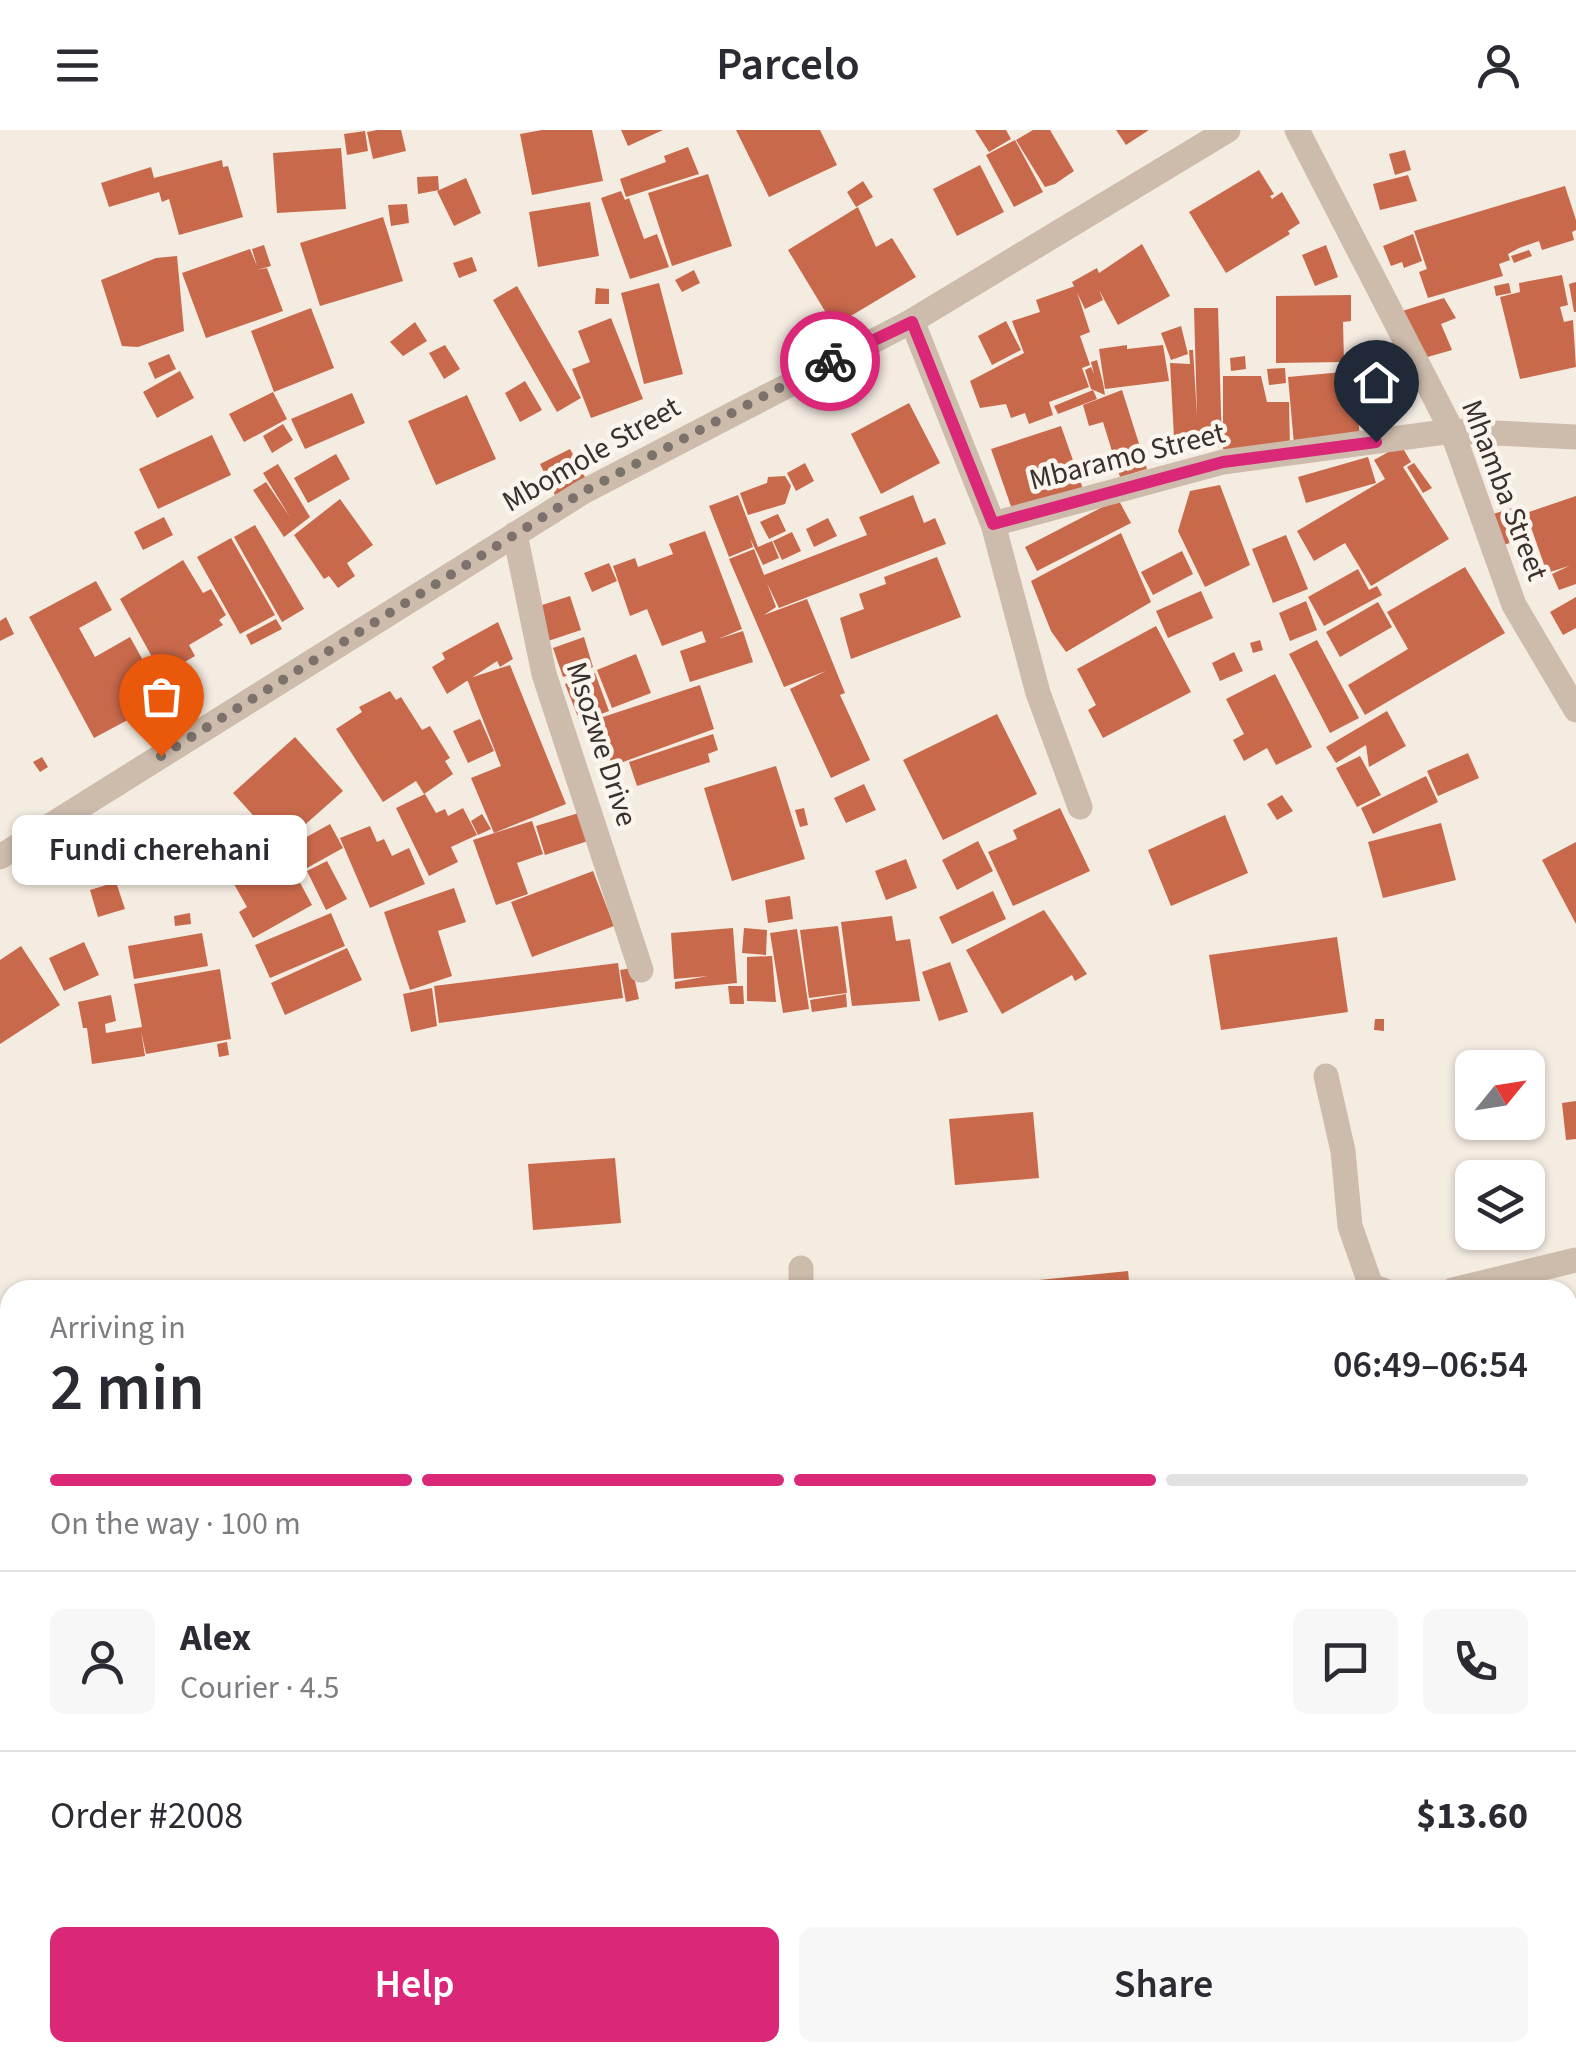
<!DOCTYPE html>
<html lang="en">
<head>
<meta charset="utf-8">
<style>
	:root { --surface:#fff; --page:#f7f7f7; --text:#2b2b33; --muted:#7c7c81; --line:#e1e1e2; --accent:#db2777 }
	body { margin:0; font-family:"Source Sans 3",sans-serif; background:var(--page); color:var(--text); height:100vh; display:flex; flex-direction:column; font-size:38px; white-space:nowrap }
	* { box-sizing:border-box; margin:0 }
	p { font-size:32px; color:var(--muted) }
	.icon { flex:none; width:55px; height:55px; fill:none; stroke:currentColor; stroke-width:2; stroke-linecap:round; stroke-linejoin:round }
	.map { position:relative; flex:1; overflow:hidden }
	.details { position:absolute; left:0px; top:1150px; width:1578px; height:782px; display:flex; flex-direction:column; background:var(--surface); border-radius:30px 30px 0 0; box-shadow:0 2px 8px #0004 }
	.details>* { flex:none }
	.needle { width:65px; rotate:60deg }
	.controls { position:absolute; left:1455px; top:920px; display:grid; gap:20px }
	.controls a { display:grid; place-items:center; width:90px; height:90px; border-radius:15px; background:var(--surface); box-shadow:0 2px 8px #0004; font-size:50px }
	.pin { position:absolute; display:grid; place-items:center; width:85px; height:85px; color:#fff; margin:-102px -42px; border-radius:50% 50% 50% 0; rotate:-45deg; box-shadow:0 0 10px #0007 }
	.pin .icon { rotate:45deg }
	.courier { position:absolute; display:grid; place-items:center; width:100px; height:100px; margin:-50px; border:8px solid #db2777; border-radius:50%; background:#fff; color:#222; box-shadow:0 2px 12px #0007 }
	.bubble { position:absolute; height:70px; border-radius:15px; background:var(--surface); box-shadow:0 2px 8px #0004; font-size:32px; font-weight:600; line-height:70px; text-align:center }
	.overview em { font-style:normal; font-weight:600 }
	.overview div { display:flex; flex-direction:column-reverse }
	.overview { display:flex; align-items:center; justify-content:space-between; height:170px; padding:0 50px }
	h1 { font-size:65px; font-weight:600; line-height:75px }
	.bar { display:grid; grid-template-columns:repeat(4,1fr); gap:15px 10px; align-content:center; height:120px; padding:0 50px }
	.bar i { height:12px; border-radius:8px; background:var(--line) }
	.bar .active { background:var(--accent) }
	.bar p { grid-column:span 4 }
	.line { display:flex; align-items:center; gap:25px; padding:0 50px; border-top:2px solid var(--line) }
	.line div { flex:1 }
	.round { display:grid; place-items:center; flex:none; width:105px; height:105px; border-radius:15px; background:var(--page) }
	.cta { display:flex; gap:20px; margin-top:auto; padding:20px 50px }
	.cta a { flex:1; height:115px; border-radius:15px; background:var(--accent); color:#fff; font-size:40px; font-weight:600; line-height:115px; text-align:center }
	.cta a+a { background:var(--page); color:var(--text) }
	header { display:flex; justify-content:space-between; align-items:center; height:130px; padding:0 50px; background:var(--surface); font-size:45px; font-weight:600 }
	.map>svg:first-child { display:block }
	.building { fill:#c8694b }
	.lines { fill:none; stroke-linecap:round; stroke-linejoin:round }
	.minor { stroke:#cdbbac; stroke-width:25 }
	.done { stroke:#7c716b; stroke-width:10; stroke-dasharray:0 18 }
	.route { stroke:#db2777; stroke-width:12 }
	.labels { text-anchor:middle; stroke-width:9; stroke-linejoin:round; paint-order:stroke }
	.street-label { font-size:30px; fill:#3b302b; stroke:#fbf5ee }
</style>
</head>
<body>
<header><svg class="icon" aria-label="menu" viewBox="0 0 24 24"><path d="M4 6h16M4 12h16M4 18h16"/></svg>Parcelo<svg class="icon" aria-label="person" viewBox="0 0 24 24"><circle cx="12" cy="8" r="4"/><path d="M4 21q1-7 8-7t8 7"/></svg></header>
<div class="map">
<svg width="1576" height="1931" viewBox="0 0 1576 1931">
	<rect width="100%" height="100%" fill="#f4ebe1"/>
	<path class="building" d="M377 0H401L406 21 373 29 367 2Z
		M542 0H592L603 51 532 65 520 4Z
		M621 0H663L628 16Z
		M736 0H820L837 35 769 67Z
		M975 0H1006L1011 9 989 22Z
		M1033 0H1050L1074 41 1055 54 1045 57 1016 10Z
		M1116 0H1149L1126 15Z
		M365 1 368 21 347 25 344 4Z
		M1015 10 1043 62 1014 77 986 25Z
		M688 17 699 44 626 67 620 49 666 32 664 26Z
		M341 18 346 79 277 83 273 23Z
		M1405 20 1411 40 1395 45 1389 24Z
		M222 30 223 37 228 36 243 87 179 105 169 69 162 72 159 62 109 77 101 53 151 37 154 48Z
		M980 35 1004 82 957 106 933 59Z
		M1259 40 1274 64 1270 66 1272 69 1282 62 1300 93 1288 101 1290 104 1226 143 1189 82Z
		M708 44 732 116 672 136 648 63Z
		M1408 45 1417 71 1380 80 1373 54Z
		M438 46 439 60 418 64 417 47Z
		M466 48 481 83 454 96 437 61Z
		M863 51 873 67 856 77 847 62Z
		M1565 56 1576 90V100L1572 102 1574 110 1542 120 1539 111 1519 118 1508 124 1510 130 1499 134 1503 146 1428 168 1419 142 1427 139 1414 101Z
		M621 61 625 70 629 68 644 109 657 104 669 137 630 149 601 68Z
		M590 72 599 126 538 137 529 82Z
		M407 74 409 93 391 96 388 75Z
		M858 77 876 117 892 108 916 147 834 196 788 120Z
		M383 87 403 151 320 176 300 113Z
		M1413 104 1422 131 1404 138 1402 132 1391 136 1383 116Z
		M1142 114 1170 166 1118 195 1099 160 1103 170 1085 179 1072 152 1097 138 1099 143Z
		M264 115 271 136 257 140 267 138 283 181 206 208 182 143 250 119 257 136 252 119Z
		M1326 115 1338 147 1315 156 1302 125Z
		M1529 120 1532 126 1514 133 1511 126Z
		M177 126 184 201 138 217 122 216 101 150 156 128Z
		M472 127 477 141 459 148 453 133Z
		M694 140 700 153 682 162 675 150Z
		M1562 145 1568 175 1560 177 1564 192 1573 190 1576 237 1520 249 1500 167 1520 162 1519 153Z
		M1576 152V182H1574L1569 154Z
		M659 153 683 244 644 254 621 163Z
		M1509 153 1511 163 1496 166 1494 156Z
		M517 156 581 268 557 282 493 170Z
		M1075 156 1090 202 1080 206 1090 235 1082 238 1089 257 1049 272 1053 285 1029 294 1025 283 1011 288 1006 274 980 278 970 251 1024 223 1012 191 1040 182 1036 170Z
		M596 158 609 159V174H595Z
		M1351 165V191L1343 192 1344 232 1276 233V166Z
		M1444 168 1456 188 1441 194 1452 220 1417 230 1399 182Z
		M311 178 334 238 274 262 251 201Z
		M1194 178H1218L1222 317H1191V304L1174 307 1170 233 1190 234 1189 220H1193L1197 286Z
		M611 188 643 269 591 288 572 239 590 232 578 201Z
		M1006 191 1021 220 992 235 978 206Z
		M415 192 427 211 403 226 390 212Z
		M1181 196 1188 224 1171 230 1161 203Z
		M445 215 460 239 444 249 429 223Z
		M1127 215V219L1163 215 1169 251 1105 259 1099 219Z
		M169 224 176 239 155 249 148 233Z
		M1245 226 1246 239 1231 241 1230 228Z
		M1097 230 1103 253 1105 265 1091 259 1085 240 1091 237 1094 244 1091 232Z
		M1285 238 1286 253 1269 255 1267 239Z
		M180 241 194 268 157 288 143 262Z
		M1354 241 1360 309 1294 314 1288 247Z
		M1223 246H1261L1267 272H1289L1290 320 1223 319Z
		M525 251 542 280 520 292 505 263Z
		M1093 260 1097 269 1058 284 1054 276Z
		M1122 260 1147 339 1120 347 1103 292 1089 296 1083 275Z
		M273 262 287 289 244 312 229 284Z
		M352 263 365 293 305 319 291 289Z
		M467 265 496 329 436 355 408 291Z
		M909 273 940 333 881 364 851 304Z
		M283 294 293 310 272 323 263 306Z
		M1061 296 1083 359 1013 382 991 319Z
		M212 305 231 345 158 379 139 339Z
		M1173 309 1190 310 1189 320 1172 319Z
		M1401 315 1411 332 1403 337 1449 409 1371 456 1345 413 1314 431 1297 401 1385 349 1374 330Z
		M570 319 586 349 555 365 540 334Z
		M336 324 350 349 308 373 294 348Z
		M1368 327 1376 353 1306 373 1298 347Z
		M805 333 814 351 796 361 787 343Z
		M1414 333 1432 358 1423 363 1407 337Z
		M278 334 310 387 284 407 253 360 266 352 290 387 263 343Z
		M785 346 791 356 785 374 748 385 740 363 767 353 768 347Z
		M1220 355 1250 435 1205 457 1178 401 1190 361Z
		M738 365 758 417 772 411 779 428 763 435 750 408 753 417 729 427 709 376Z
		M913 365 924 393 935 388 946 414 779 478 767 453 776 477 764 485 807 469 845 563 840 565 870 630 831 648 790 559 826 541 784 557 729 429 754 419 764 445 867 405 859 387Z
		M1576 366V454L1559 460 1552 444 1569 436 1547 443 1526 383Z
		M340 369 373 415 347 433 355 446 338 458 329 446 324 449 294 405Z
		M1118 369 1131 393 1037 441 1025 417Z
		M1516 377 1526 407 1504 415 1493 384Z
		M778 384 786 401 769 409 760 392Z
		M164 387 173 405 143 420 134 402Z
		M828 388 837 406 814 417 806 399Z
		M255 395 304 479 282 492 234 407Z
		M705 401 742 499 718 509 743 501 753 532 690 552 680 521 706 512 702 501 662 516 647 479 630 486 613 436 635 428 638 437 673 424 669 414Z
		M792 402 801 421 782 430 773 411Z
		M1121 403 1151 472 1066 522 1051 501 1031 451Z
		M1286 405 1308 459 1273 473 1252 419Z
		M231 408 275 485 240 504 197 427Z
		M1182 421 1193 444 1153 465 1141 442Z
		M937 427 961 487 851 529 840 488 864 479 859 464 886 454 884 447Z
		M183 430 203 463 211 459 226 485 219 490 223 495 189 515 195 526 162 545 120 469Z
		M609 433 617 451 592 462 584 443Z
		M1465 437 1505 503 1365 585 1348 555 1408 519 1387 482Z
		M1358 439 1369 460 1377 456 1382 465 1324 496 1308 467Z
		M96 451 112 480 79 498 95 527 130 507 165 570 94 608 29 487Z
		M1201 461 1213 488 1168 508 1156 481Z
		M570 466 581 500 548 511 536 477Z
		M1576 467V498L1563 505 1550 482Z
		M1306 471 1317 500 1290 511 1279 483Z
		M1378 472 1392 497 1340 527 1326 502Z
		M6 487 14 504 0 511V491Z
		M276 489 282 499 251 515 246 505Z
		M498 492 513 529 500 537 497 531 447 564 432 537 445 529 442 523Z
		M1156 496 1191 562 1103 608 1088 580 1096 575 1077 539Z
		M584 507 593 537 563 547 553 518Z
		M1260 510 1263 520 1253 523 1250 513Z
		M1317 510 1359 588 1330 603 1289 524Z
		M1234 522 1243 541 1220 551 1212 533Z
		M636 524 651 563 612 578 597 540Z
		M510 535 566 674 494 703 471 648 501 636 467 549Z
		M595 543 609 581 580 592 565 554Z
		M1275 544 1312 617 1276 635 1267 618 1244 631 1233 610 1244 604 1226 569Z
		M700 555 714 599 612 636 597 589Z
		M390 561 396 570 401 567 422 600 430 596 450 628 445 631 453 644 424 664 416 651 383 672 336 599 362 582 359 577Z
		M1387 581 1406 616 1369 637 1366 615 1336 633 1326 617Z
		M997 584 1037 664 943 710 903 630Z
		M480 589 494 621 468 633 453 601Z
		M713 604 718 620 708 624 710 632 637 656 629 632Z
		M295 607 343 661 281 716 233 663Z
		M1468 623 1479 648 1438 666 1427 641Z
		M1360 626 1381 665 1357 677 1336 638Z
		M42 627 48 637 40 642 33 632Z
		M776 636 805 729 732 751 704 658Z
		M1426 646 1438 672 1373 704 1361 678Z
		M864 654 876 680 846 693 834 668Z
		M425 664 436 683 445 679 448 686 463 678 477 705 451 717 458 732 429 746 396 678Z
		M1282 665 1293 681 1277 690 1267 674Z
		M804 678 808 695 800 697 795 680Z
		M1060 678 1090 741 1013 776 988 722 1017 709 1013 700Z
		M582 682 591 710 545 725 536 696Z
		M482 684 491 699 478 705 471 691Z
		M1225 685 1248 743 1171 776 1148 720Z
		M532 691 543 724 517 733 528 764 496 775 473 710Z
		M1441 693 1456 750 1383 768 1368 712Z
		M255 694 264 723 201 741 193 712Z
		M330 694 343 718 298 743 285 719Z
		M370 696 377 712 384 709 392 726 409 718 425 754 370 778 340 708Z
		M978 711 993 741 957 760 942 730Z
		M1576 712V794L1542 730Z
		M282 719 312 775 253 808 239 782 247 777 230 747Z
		M906 729 917 758 886 770 875 741Z
		M327 731 347 769 326 780 307 741Z
		M593 741 614 796 532 827 511 772Z
		M116 752 125 779 98 787 90 760Z
		M454 758 466 792 438 801 452 846 410 860 384 782Z
		M993 761 1006 789 952 814 939 787Z
		M790 766 793 789 768 793 765 770Z
		M1044 780 1087 844 1075 851 1072 845 1002 884 966 820Z
		M190 783 191 794 175 796 174 786Z
		M331 783 345 816 270 848 255 815Z
		M892 786 896 811 910 809 920 871 852 876 841 792Z
		M838 796 847 863 809 868 800 800Z
		M733 798 737 853 675 859V852L708 846 674 849 671 803Z
		M744 798 767 800 766 825 742 823Z
		M797 799 809 879 783 883 770 803Z
		M202 803 208 836 134 849 128 816Z
		M1337 807 1348 882 1221 900 1209 825Z
		M84 812 99 845 64 861 49 828Z
		M21 816 60 875 0 914V830Z
		M347 818 362 850 285 885 271 853Z
		M772 826 776 872 747 871V827Z
		M950 832 968 882 939 891 922 842Z
		M618 833 623 868 439 893 434 856Z
		M632 838 639 869 626 872 620 840Z
		M220 839 231 909 146 924 141 901 145 926 92 934 87 898H83L78 872 111 865 116 891 105 894 106 903 142 897 134 854Z
		M728 856H743L744 874H730Z
		M432 858 437 896 411 902 403 864Z
		M846 864 847 877 812 882 810 870Z
		M1375 889H1384V901L1374 900Z
		M227 912 229 925 219 927 217 914Z
		M1576 971V1009L1566 1010 1562 973Z
		M1033 982 1039 1048 955 1055 949 989Z
		M615 1028 621 1093 533 1100 528 1034Z
		M1128 1141 1130 1160H1040L1039 1150Z
		M0 1623 10 1630V1743L0 1736Z
		M0 1798 10 1805V1857L0 1851Z
		M0 1855 10 1862 13 1922 8 1931H0Z
		M22 1922H65L60 1931H16Z"/>
	<g class="lines">
		<path class="minor" d="M1297 0 1452 301 1514 475 1576 580
			M912 191 993 394 1038 563 1080 677
			M993 394 1223 332 1452 301 1576 307
			M515 404 544 544 641 840
			M0 727 583 362 912 191 1228 0
			M1326 946 1343 1021 1350 1096 1371 1156 1383 1160
			M801 1138V1160
			M1453 1160 1576 1130
			M0 1505 10 1500
			M1568 1818 1576 1819"/>
	</g>
	<g class="lines">
		<path class="done" d="M161 626 583 362 830 231"/>
		<path class="route" d="M830 231 912 192 993 394 1223 332 1376 312"/>
	</g>
	<g class="labels">
		<g class="street-label">
			<text transform="translate(591 324) rotate(-30)" y="10">Mbomole Street</text>
			<text transform="translate(1127 326) rotate(-14)" y="10">Mbaramo Street</text>
			<text transform="translate(1505 360) rotate(69)" y="10">Mhamba Street</text>
			<text transform="translate(602 614) rotate(72)" y="10">Msozwe Drive</text>
		</g>
	</g>
</svg>
<div class="controls">
<a><svg class="needle" viewBox="-14 -14 28 28"><path d="M0-13l5 13h-10z" fill="#e53935"/><path d="M0 13l5-13h-10z" fill="#7c7c81"/></svg></a>
<a><svg class="icon" aria-label="layers" viewBox="0 0 24 24"><path d="M12 4l9 5-9 5-9-5zM3 14l9 5 9-5"/></svg></a>
</div>
<div class="pin" style="left:161px;top:626px;background:#ea580c"><svg class="icon" aria-label="bag" viewBox="0 0 24 24"><path d="M5 8h14l-1 12H6zM9 8a3 3 0 0 1 6 0"/></svg></div>
<div class="pin" style="left:1376px;top:312px;background:#1f2937"><svg class="icon" aria-label="home" viewBox="0 0 24 24"><path d="M3 11l9-7 9 7M6 9v11h12V9"/></svg></div>
<div class="courier" style="left:830px;top:231px"><svg class="icon" aria-label="bike" viewBox="0 0 24 24"><circle cx="6" cy="16" r="4"/><circle cx="18" cy="16" r="4"/><path d="M6 16l4-8h5l3 8M10 8l3 8H6M13 5h3"/></svg></div>
<div class="bubble" style="left:12px;top:685px;width:295px">Fundi cherehani</div>
<section class="details">
<div class="overview"><div><h1>2 min</h1><p>Arriving in</p></div><em>06:49–06:54</em></div>
<div class="bar"><i class="active"></i><i class="active"></i><i class="active"></i><i></i><p>On the way · 100 m</p></div>
<div class="line" style="height:180px"><a class="round"><svg class="icon" aria-label="person" viewBox="0 0 24 24"><circle cx="12" cy="8" r="4"/><path d="M4 21q1-7 8-7t8 7"/></svg></a><div><b>Alex</b><p>Courier · 4.5</p></div><a class="round"><svg class="icon" aria-label="chat" viewBox="0 0 24 24"><path d="M4 5h16v11H9l-5 4z"/></svg></a><a class="round"><svg class="icon" aria-label="phone" viewBox="0 0 24 24"><path d="M5 4h4l2 5-3 2q2 4 5 5l2-3 5 2v4C11 20 4 13 5 4z"/></svg></a></div>
<div class="line" style="height:130px"><div>Order #2008</div><b>$13.60</b></div>
<div class="cta"><a>Help</a><a>Share</a></div>
</section>
</div>
</body>
</html>
